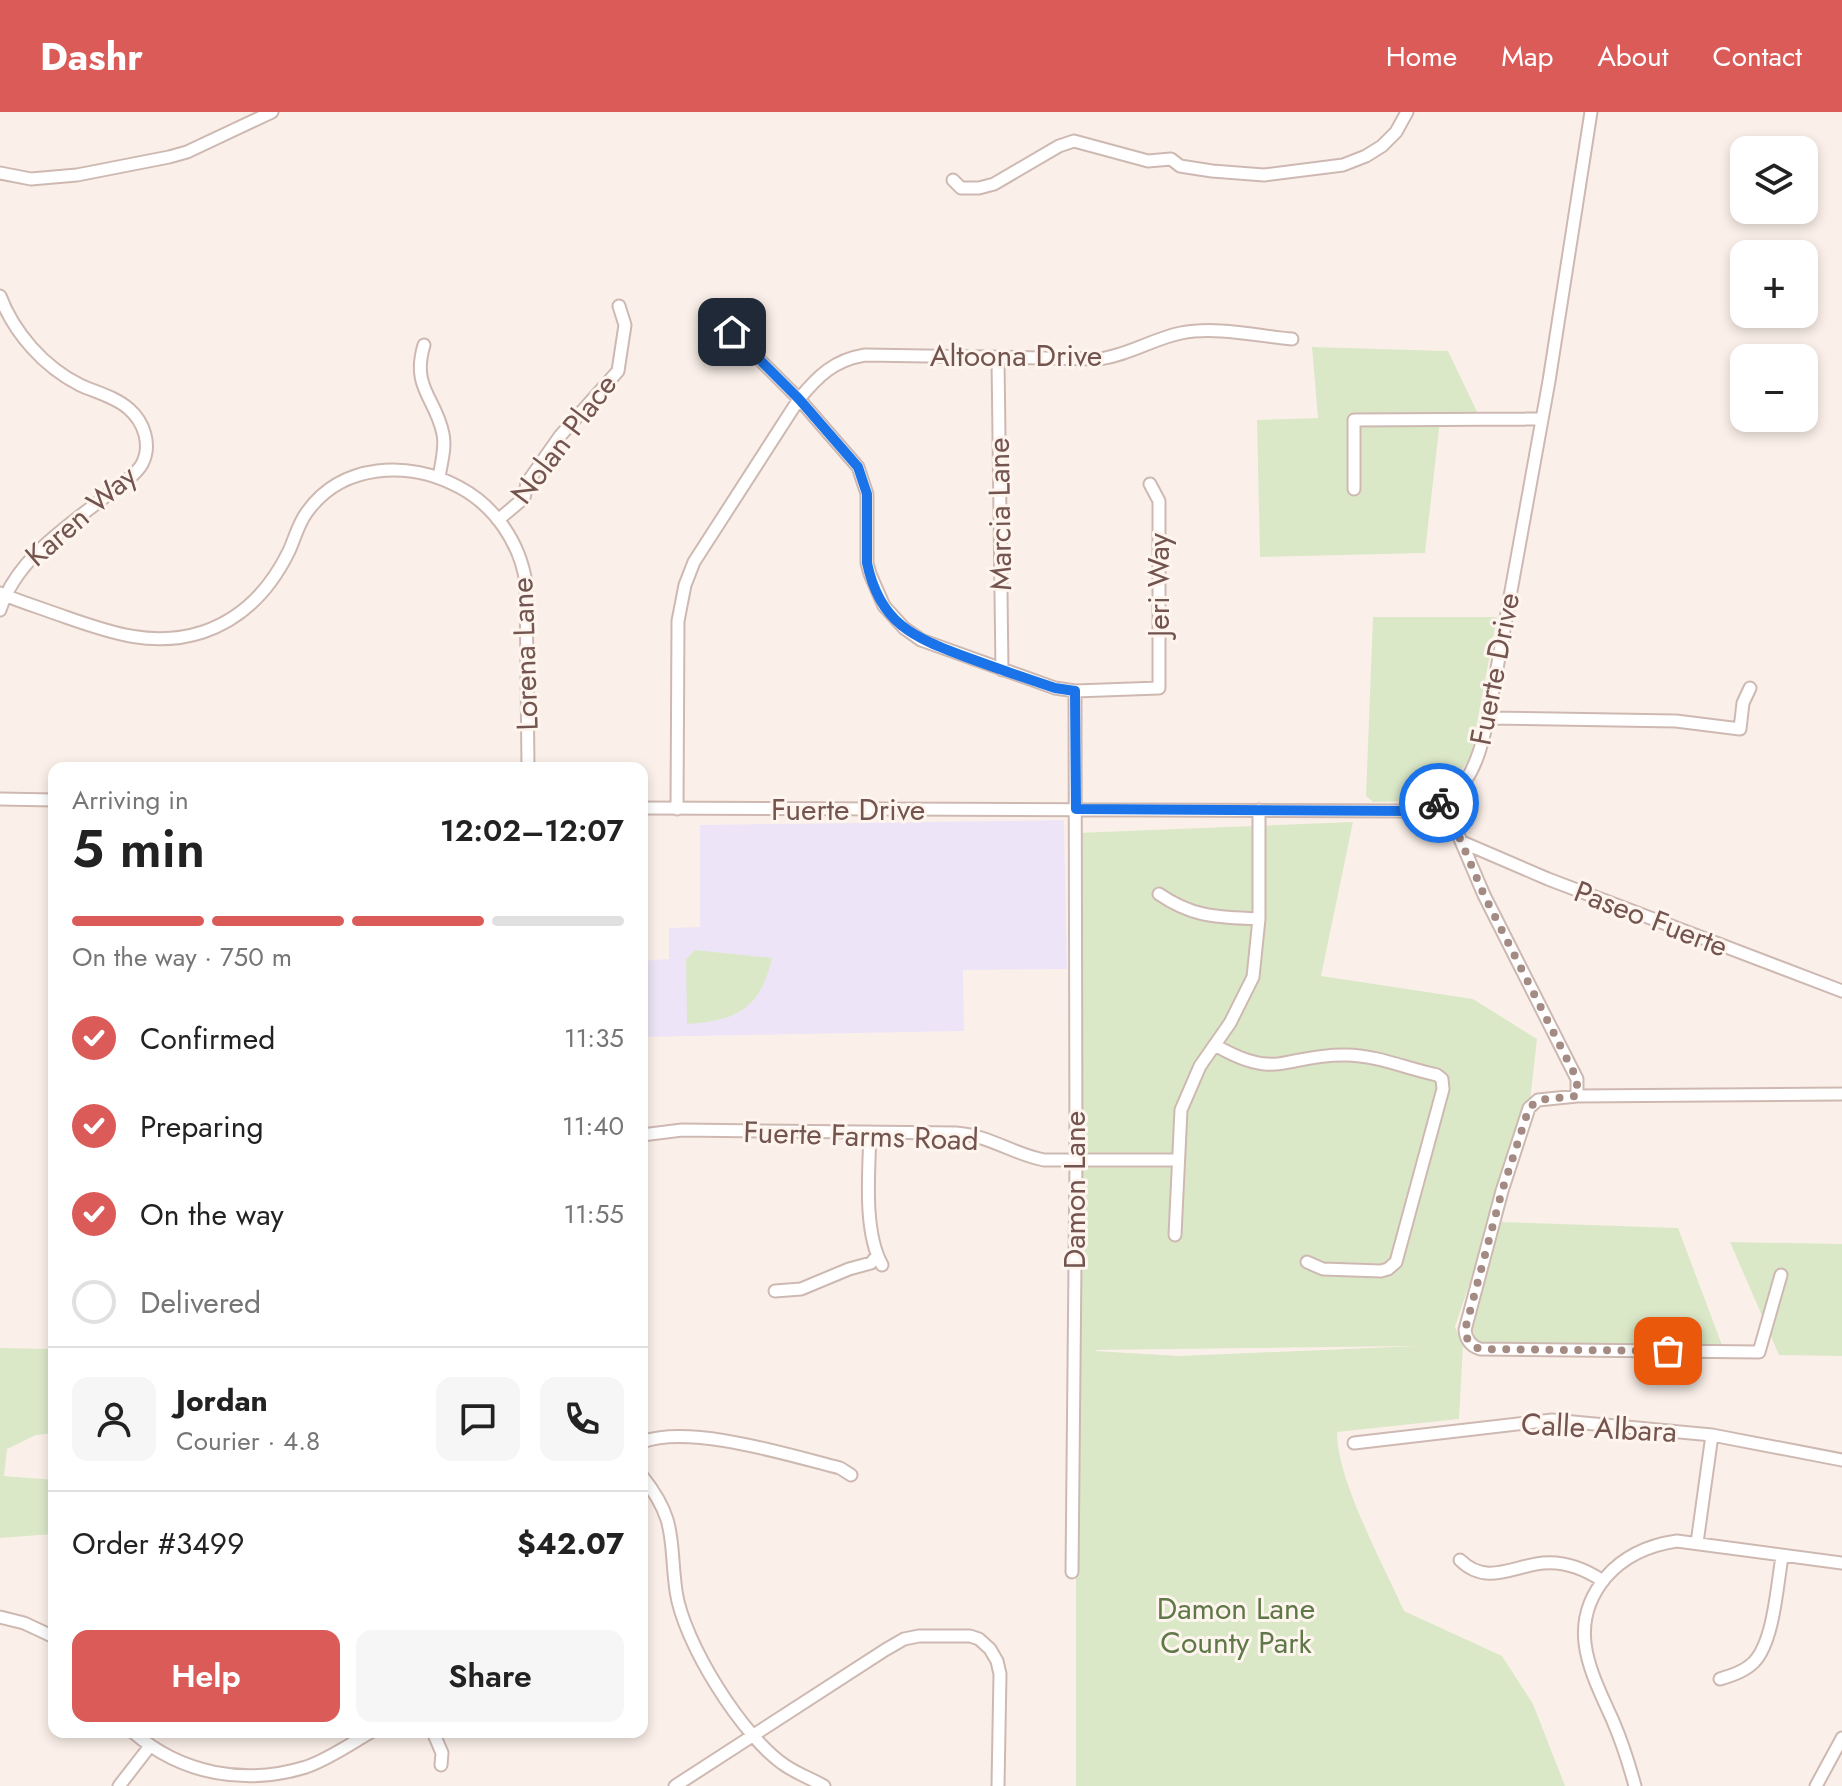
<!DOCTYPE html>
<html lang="en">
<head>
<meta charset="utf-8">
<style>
	:root { --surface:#fff; --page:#f6f6f6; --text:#222; --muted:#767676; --line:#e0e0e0; --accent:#db5b58 }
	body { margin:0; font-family:Jost,sans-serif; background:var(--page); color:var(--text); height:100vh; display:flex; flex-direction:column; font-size:30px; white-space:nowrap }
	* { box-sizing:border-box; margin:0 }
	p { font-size:26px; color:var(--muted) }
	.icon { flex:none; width:44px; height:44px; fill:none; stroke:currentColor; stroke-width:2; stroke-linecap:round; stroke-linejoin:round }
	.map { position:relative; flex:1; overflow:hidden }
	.details { position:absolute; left:48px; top:650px; width:600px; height:976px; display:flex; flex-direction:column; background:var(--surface); border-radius:16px; box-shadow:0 4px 12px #0003 }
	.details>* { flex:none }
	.tools { position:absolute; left:1730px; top:24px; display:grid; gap:16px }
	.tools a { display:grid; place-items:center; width:88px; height:88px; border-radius:16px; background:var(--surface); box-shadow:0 4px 12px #0003; font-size:40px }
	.pin { position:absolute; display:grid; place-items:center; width:68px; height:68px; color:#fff; margin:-34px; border-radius:16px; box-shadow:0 4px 12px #0006 }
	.courier { position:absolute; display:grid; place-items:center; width:80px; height:80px; margin:-40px; border:6px solid #1a73e8; border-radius:50%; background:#fff; color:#222; box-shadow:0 2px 10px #0007 }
	.overview em { font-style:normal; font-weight:600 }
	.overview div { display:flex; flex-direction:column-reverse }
	.overview { display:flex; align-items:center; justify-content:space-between; height:136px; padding:0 24px }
	h1 { font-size:52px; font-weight:600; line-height:60px }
	.bar { display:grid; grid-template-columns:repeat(4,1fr); gap:12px 8px; align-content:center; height:96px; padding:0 24px }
	.bar i { height:10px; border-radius:6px; background:var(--line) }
	.bar .current { background:var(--accent) }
	.bar p { grid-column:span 4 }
	.line { display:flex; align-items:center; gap:20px; padding:0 24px; border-top:2px solid var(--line) }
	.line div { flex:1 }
	.round { display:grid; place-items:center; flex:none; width:84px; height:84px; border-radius:16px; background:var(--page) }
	ol { padding:0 24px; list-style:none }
	li { display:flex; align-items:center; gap:24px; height:88px }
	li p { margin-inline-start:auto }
	li .icon { padding:8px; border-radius:50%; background:var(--accent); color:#fff; stroke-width:4 }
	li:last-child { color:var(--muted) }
	li i { width:44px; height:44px; border:4px solid var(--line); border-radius:50% }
	.primary-button { display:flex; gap:16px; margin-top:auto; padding:16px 24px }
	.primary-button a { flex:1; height:92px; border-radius:16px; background:var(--accent); color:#fff; font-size:32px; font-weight:600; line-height:92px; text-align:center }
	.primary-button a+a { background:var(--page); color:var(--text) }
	header { display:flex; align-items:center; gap:48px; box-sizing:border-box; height:112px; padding:0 40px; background:var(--accent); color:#fff }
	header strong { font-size:38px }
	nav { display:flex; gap:44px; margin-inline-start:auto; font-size:28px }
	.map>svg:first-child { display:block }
	.education { fill:#ede5f7 }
	.green { fill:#dbe8c8; fill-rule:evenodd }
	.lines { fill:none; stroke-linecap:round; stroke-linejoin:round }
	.minor-casing { stroke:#ceb9b2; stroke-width:15 }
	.minor { stroke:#fff; stroke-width:11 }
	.done { stroke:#a38b84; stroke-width:8; stroke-dasharray:0 14.4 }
	.route { stroke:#1a73e8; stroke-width:10 }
	.labels { text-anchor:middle; stroke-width:6; stroke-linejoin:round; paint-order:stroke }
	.street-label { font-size:30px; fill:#74544e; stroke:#fef5ef }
	.park-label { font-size:30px; fill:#5f7847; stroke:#fef5ef }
</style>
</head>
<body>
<header>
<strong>Dashr</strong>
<nav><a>Home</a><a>Map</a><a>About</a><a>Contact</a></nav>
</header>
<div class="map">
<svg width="1842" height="1674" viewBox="0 0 1842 1674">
	<rect width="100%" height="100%" fill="#fbf0e9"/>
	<path class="education" d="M1064 708 1067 857 963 858 964 919 642 925V849L669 847V816L700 815V713Z"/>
	<path class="green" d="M1312 235 1448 239 1481 308H1440L1425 441 1260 445 1257 308 1318 306Z
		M1373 505H1497L1470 648 1441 679 1414 689 1373 690 1366 684Z
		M1353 710 1321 864 1473 887 1537 927 1530 989 1455 1215 1462 1232 1501 1110 1678 1116 1722 1233H1463L1459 1307 1337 1320C1337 1368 1383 1452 1404 1499L1502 1544 1533 1592 1565 1674H1076V721ZM1417 1234 1180 1244 1095 1239 1096 1238Z
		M695 838 772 846C761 896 737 909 687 912L686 847Z
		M1730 1130 1842 1132V1244L1779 1243Z
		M0 1236 54 1237V1321L36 1323 7 1337 4 1364 54 1368V1422L0 1426Z"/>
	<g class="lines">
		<defs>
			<path id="minor" d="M0 61 31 67 77 63 169 45 187 40 272 0
				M953 68 961 76H979L994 72 1059 34 1074 29 1148 49 1171 47 1180 54 1212 59 1264 63 1343 53 1366 44 1382 34 1396 20 1407 0
				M0 184C14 221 44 255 80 273 95 280 116 285 129 297 144 310 152 333 142 352 136 363 121 372 111 380 69 414 17 445 0 498
				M732 220 799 287 858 355 867 382V451L870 462 884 494 904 516 921 528 1055 576 1075 579 1159 576V389L1150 372
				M424 233C411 276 436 286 443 322 446 336 441 351 439 366
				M998 247 1002 558
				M1354 377V308L1541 307
				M498 408 524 386 527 371 560 324 618 259 625 213 619 194
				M0 481C18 489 38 495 57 502 106 519 151 537 203 520 244 506 271 476 289 439 295 426 298 412 307 400 342 351 409 348 459 375 495 394 520 431 526 471L528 656
				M1488 606 1676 609 1740 617 1743 591 1750 576
				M0 687 54 688
				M1441 690 1452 708 1484 783 1577 967V984L1538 988 1529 996 1502 1079 1465 1218C1466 1228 1471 1234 1480 1237L1759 1240 1781 1163
				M642 696 1412 699C1467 690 1477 654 1488 606L1549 269 1591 0
				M677 697 678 509 685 473 694 450 799 287C818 264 834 248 865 243L1099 247C1129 243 1152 227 1181 221 1217 214 1257 224 1292 227
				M1462 730 1548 767 1842 879
				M1159 782C1194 806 1218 805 1259 807
				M1215 933C1278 970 1285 942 1346 943 1376 943 1408 957 1437 963L1442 967 1443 977 1396 1150 1388 1157 1381 1159 1323 1157 1307 1150
				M1577 984 1842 982
				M870 1020C869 1059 863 1119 882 1153
				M642 1023 682 1018 956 1021C988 1023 1013 1042 1044 1048H1176
				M1175 1123 1181 998 1200 954 1230 911 1253 865 1259 807V698
				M775 1179 801 1177 849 1157 871 1151 877 1144
				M642 1330C691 1312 788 1343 840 1356L851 1363
				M1354 1331 1552 1308 1712 1323 1842 1348
				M642 1364C678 1409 669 1428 676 1479 683 1530 743 1626 786 1654 798 1662 812 1667 824 1674
				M1697 1431 1712 1323
				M1460 1448C1486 1474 1513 1454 1543 1451 1565 1449 1585 1457 1603 1469
				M1072 1460 1076 1048 1075 579
				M0 1505 24 1511 54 1525
				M1720 1567C1733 1563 1745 1559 1754 1550 1774 1529 1777 1473 1782 1445
				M133 1620C181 1662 245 1674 306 1655 329 1647 350 1632 371 1620
				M433 1620 442 1641 441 1653
				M119 1674 150 1634
				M675 1674 885 1538 904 1527 919 1524H970L979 1527 990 1537 997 1549 1000 1562 998 1674
				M1635 1674C1629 1652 1622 1630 1613 1609 1591 1560 1565 1514 1606 1465 1625 1443 1649 1433 1677 1429L1842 1451
				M1816 1674 1842 1626"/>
		</defs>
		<use href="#minor" class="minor-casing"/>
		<use href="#minor" class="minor"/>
	</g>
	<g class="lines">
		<path class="done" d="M1439 691 1441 690 1452 708 1484 783 1577 967V984L1538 988 1529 996 1502 1079 1465 1218C1466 1228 1471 1234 1480 1237L1668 1239"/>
		<path class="route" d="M732 220 799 287 858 355 867 382V451C880 512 913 525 966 545 996 556 1025 566 1055 576L1075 579 1076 697 1412 699 1439 691"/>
	</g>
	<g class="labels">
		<g class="street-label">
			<text x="1016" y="254">Altoona Drive</text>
			<text transform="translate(564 327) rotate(-53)" y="10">Nolan Place</text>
			<text transform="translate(1000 402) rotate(-91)" y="10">Marcia Lane</text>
			<text transform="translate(81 404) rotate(-41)" y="10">Karen Way</text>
			<text transform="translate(1159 473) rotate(-90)" y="10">Jeri Way</text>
			<text transform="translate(525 542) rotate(-92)" y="10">Lorena Lane</text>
			<text transform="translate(1495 557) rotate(-79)" y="10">Fuerte Drive</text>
			<text x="848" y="708">Fuerte Drive</text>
			<text transform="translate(1651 807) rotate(21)" y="10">Paseo Fuerte</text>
			<text transform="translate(861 1024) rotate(2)" y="10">Fuerte Farms Road</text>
			<text transform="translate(1075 1078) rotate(-90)" y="10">Damon Lane</text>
			<text transform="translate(1599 1316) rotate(3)" y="10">Calle Albara</text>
		</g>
		<g class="park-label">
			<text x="1236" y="1507">Damon Lane<tspan x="1236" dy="34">County Park</tspan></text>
		</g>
	</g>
</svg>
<div class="tools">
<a><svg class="icon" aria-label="layers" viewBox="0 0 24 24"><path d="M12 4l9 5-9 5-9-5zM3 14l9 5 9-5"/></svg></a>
<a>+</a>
<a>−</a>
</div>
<div class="pin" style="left:1668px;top:1239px;background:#ea580c"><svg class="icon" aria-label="bag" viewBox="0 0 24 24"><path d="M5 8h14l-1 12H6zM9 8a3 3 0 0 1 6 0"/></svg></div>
<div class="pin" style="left:732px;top:220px;background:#1f2937"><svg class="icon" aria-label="home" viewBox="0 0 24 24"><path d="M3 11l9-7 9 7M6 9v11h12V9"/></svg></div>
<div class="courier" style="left:1439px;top:691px"><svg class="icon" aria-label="bike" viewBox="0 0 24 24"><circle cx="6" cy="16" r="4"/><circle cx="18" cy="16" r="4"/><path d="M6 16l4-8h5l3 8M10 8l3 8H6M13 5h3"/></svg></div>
<section class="details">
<div class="overview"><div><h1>5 min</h1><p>Arriving in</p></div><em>12:02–12:07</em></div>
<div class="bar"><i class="current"></i><i class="current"></i><i class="current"></i><i></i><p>On the way · 750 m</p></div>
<ol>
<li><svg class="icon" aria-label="check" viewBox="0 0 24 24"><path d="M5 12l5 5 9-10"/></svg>Confirmed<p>11:35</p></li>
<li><svg class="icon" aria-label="check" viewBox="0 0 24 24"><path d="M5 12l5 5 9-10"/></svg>Preparing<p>11:40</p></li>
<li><svg class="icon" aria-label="check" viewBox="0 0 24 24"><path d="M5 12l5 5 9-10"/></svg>On the way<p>11:55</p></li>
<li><i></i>Delivered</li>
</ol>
<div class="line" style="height:144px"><a class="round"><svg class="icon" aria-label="person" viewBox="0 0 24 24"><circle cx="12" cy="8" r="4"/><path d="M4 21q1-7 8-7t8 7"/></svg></a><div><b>Jordan</b><p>Courier · 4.8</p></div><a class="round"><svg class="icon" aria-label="chat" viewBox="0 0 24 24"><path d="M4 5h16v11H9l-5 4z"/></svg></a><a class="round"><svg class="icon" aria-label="phone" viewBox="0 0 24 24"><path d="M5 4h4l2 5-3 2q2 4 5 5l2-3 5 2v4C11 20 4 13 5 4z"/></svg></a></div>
<div class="line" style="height:104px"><div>Order #3499</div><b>$42.07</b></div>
<div class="primary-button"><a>Help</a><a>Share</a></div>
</section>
</div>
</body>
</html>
